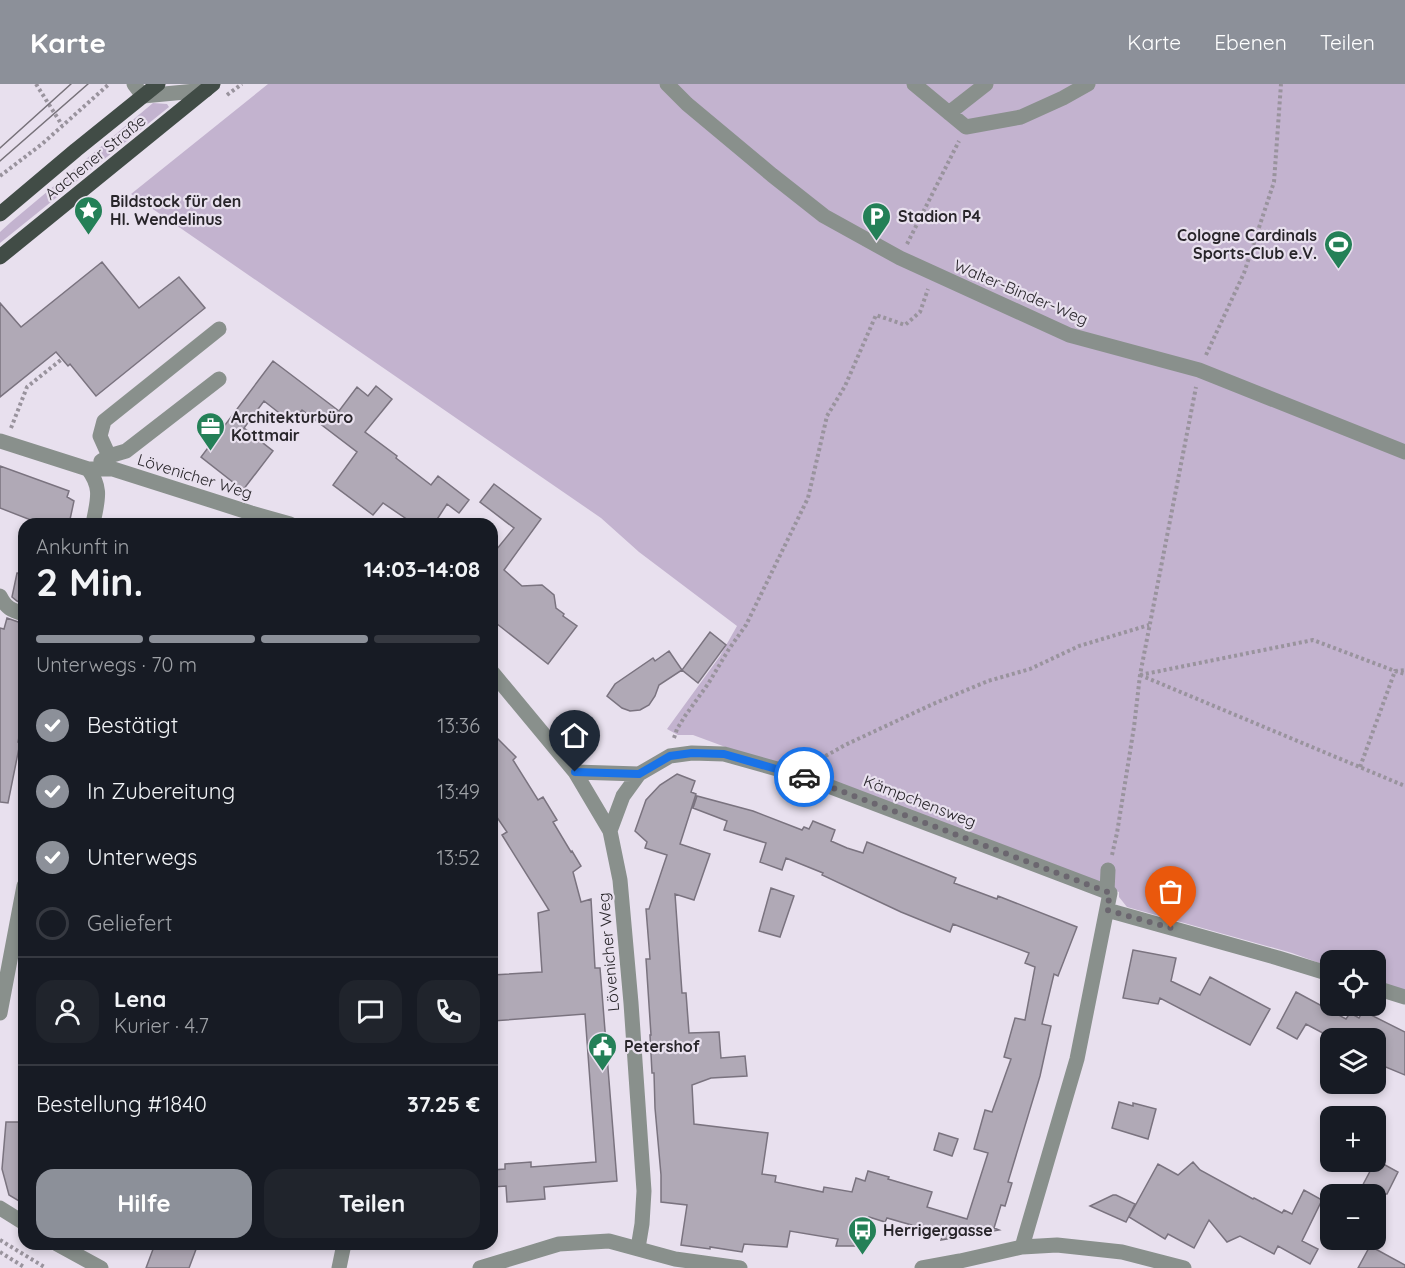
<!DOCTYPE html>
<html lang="de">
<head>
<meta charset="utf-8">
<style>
	:root { --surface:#171b24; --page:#20242c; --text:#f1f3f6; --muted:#9ea1a6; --line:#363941; --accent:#8c9099 }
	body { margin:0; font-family:Quicksand,sans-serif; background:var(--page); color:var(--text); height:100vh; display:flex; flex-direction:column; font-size:22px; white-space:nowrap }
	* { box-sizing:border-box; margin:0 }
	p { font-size:20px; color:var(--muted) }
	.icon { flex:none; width:33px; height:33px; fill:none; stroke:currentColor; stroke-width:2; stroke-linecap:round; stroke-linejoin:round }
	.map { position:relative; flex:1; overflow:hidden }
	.sheet { position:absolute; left:18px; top:434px; width:480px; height:732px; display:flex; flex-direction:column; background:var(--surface); border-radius:18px; box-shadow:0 3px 9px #0003 }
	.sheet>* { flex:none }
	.fabs { position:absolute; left:1320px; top:866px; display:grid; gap:12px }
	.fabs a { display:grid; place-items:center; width:66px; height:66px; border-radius:12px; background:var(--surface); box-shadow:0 3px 9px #0003; font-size:30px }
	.pin { position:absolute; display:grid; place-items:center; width:51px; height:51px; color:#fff; margin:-62px -26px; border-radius:50% 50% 50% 0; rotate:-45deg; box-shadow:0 0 6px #0007 }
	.pin .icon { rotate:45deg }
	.courier { position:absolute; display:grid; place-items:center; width:60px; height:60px; margin:-30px; border:4px solid #1a73e8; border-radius:50%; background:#fff; color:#222; box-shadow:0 2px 8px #0007 }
	.head em { font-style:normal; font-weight:700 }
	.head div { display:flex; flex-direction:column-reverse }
	.head { display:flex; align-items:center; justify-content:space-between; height:102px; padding:0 18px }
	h1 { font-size:39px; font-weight:700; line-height:45px }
	.bar { display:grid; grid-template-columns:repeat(4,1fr); gap:9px 6px; align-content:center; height:72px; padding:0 18px }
	.bar i { height:8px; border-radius:4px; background:var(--line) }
	.bar .on { background:var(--accent) }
	.bar p { grid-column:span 4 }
	.line { display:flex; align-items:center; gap:15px; padding:0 18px; border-top:2px solid var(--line) }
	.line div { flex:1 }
	.round { display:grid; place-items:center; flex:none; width:63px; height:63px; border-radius:18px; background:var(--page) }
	ol { padding:0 18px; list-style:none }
	li { display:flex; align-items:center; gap:18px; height:66px }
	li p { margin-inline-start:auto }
	li .icon { padding:6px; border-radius:50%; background:var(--accent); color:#fff; stroke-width:4 }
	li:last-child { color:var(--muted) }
	li i { width:33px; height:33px; border:3px solid var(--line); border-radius:50% }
	.action { display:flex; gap:12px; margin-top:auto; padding:12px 18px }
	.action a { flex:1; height:69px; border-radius:18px; background:var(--accent); color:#fff; font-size:24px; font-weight:700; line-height:69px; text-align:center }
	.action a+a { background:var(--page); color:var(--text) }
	header { display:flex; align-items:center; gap:36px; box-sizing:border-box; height:84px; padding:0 30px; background:var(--accent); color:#fff }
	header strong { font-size:28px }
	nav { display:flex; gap:33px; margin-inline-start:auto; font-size:21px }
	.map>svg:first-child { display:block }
	.green { fill:#c3b3cf }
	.building { fill:#b0a9b6; stroke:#7a737f; stroke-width:1.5 }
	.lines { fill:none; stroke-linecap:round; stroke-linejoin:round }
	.path { stroke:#99939d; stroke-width:4; stroke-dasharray:3 3; stroke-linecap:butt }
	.minor { stroke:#89908c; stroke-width:15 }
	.major { stroke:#414c46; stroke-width:15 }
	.tram { stroke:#77727a; stroke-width:1.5 }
	.done { stroke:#6b666f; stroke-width:6; stroke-dasharray:0 10.8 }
	.route { stroke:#1a73e8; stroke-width:8 }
	.labels { text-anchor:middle; stroke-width:4.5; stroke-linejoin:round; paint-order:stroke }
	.street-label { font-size:16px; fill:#28252a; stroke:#e8e0ee }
	.poi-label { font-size:16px; font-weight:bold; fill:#28252a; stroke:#e8e0ee; text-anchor:start }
</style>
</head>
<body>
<header>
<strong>Karte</strong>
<nav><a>Karte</a><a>Ebenen</a><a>Teilen</a></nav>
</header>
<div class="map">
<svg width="1405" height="1184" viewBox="0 0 1405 1184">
	<rect width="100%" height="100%" fill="#e8e0ee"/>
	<path class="green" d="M268 0H1405V909L1376 899V876H1330V883L1292 869 1127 823 1119 813V808L693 651H678L667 645 720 572 737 542 639 468 601 434 131 110Z
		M153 19 167 20 169 23 0 159V148L11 138Z"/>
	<path class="building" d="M102 178 139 224 179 193 205 224 96 312 70 280 68 282 56 268 0 313V219L21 243Z
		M273 277 339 327 357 303 368 312 376 302 392 315 365 348 397 372 396 374 431 401 438 392 469 416 459 429 447 420 434 440H414L383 419 373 431 333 401 357 368 302 326 292 339 264 317 244 344 273 367 243 406 201 373Z
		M0 382 69 407 67 413 74 417 69 440H41L0 424Z
		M494 400 541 435 504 486 522 502 542 501 554 511 556 524 564 530 563 532 577 542 548 580 492 536V471L514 444 480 418Z
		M17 489 24 490V520L17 517 12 513Z
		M7 534 24 540V629L18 658 20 659 8 719 0 718V544L4 545Z
		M710 548 726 561 698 599 682 586Z
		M669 567 682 586 659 601 655 612 649 621 640 626 630 627 622 624 607 612 615 600 653 574 655 577Z
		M492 649 516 673 513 676 538 716 543 713 557 736 553 738 571 768 572 767 581 782 573 788 581 818 591 815 595 884H600L617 1097 544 1103 545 1115 507 1118 506 1102 492 1103V1086L505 1085V1080L531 1078V1083L596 1078 585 930 492 937V891L542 888 538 829 549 826 502 751 507 748 492 726Z
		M677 690 695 697 691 708 696 710 680 760 710 770 694 816 675 810 682 909H686L689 949 719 948 721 974 745 972 747 992 711 994 692 1001 694 1040 768 1049 762 1090 776 1092 775 1098 823 1108 824 1103 852 1108 856 1094 865 1097 868 1087 889 1093 888 1095 932 1108 927 1123 967 1135 988 1069 974 1065 985 1026 992 1028 1011 975 1004 973 1015 934 1025 936 1035 883 1025 879 1029 869 953 840 950 848 901 828 822 791 823 789 786 774 782 786 760 778 766 759 724 746 727 737 693 724 697 712 753 727 802 746 804 743 809 745 813 737 835 746 831 757 847 764 863 769 867 758 956 794 954 799 997 815 998 812 1077 843 1058 892 1054 890 1042 940 1051 942 1040 992 1008 1098 1012 1099 1005 1122 1001 1121 994 1144 999 1146 941 1156 943 1150 887 1134 885 1138 869 1133 860 1162H836L838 1155 790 1147 787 1163 744 1160 742 1168 710 1163V1165L681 1161 687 1121 661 1118V1091L655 1024 654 989H652L650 951H651L646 875H650L646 825H649L667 771 645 764 647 758 635 747 646 716 660 701Z
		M771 804 794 812 780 853 759 847Z
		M1133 866 1176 874 1171 897 1200 911 1210 893 1270 925 1250 961 1160 914 1158 920 1123 914Z
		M1296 908 1346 935 1350 929 1359 934 1363 927 1405 948V991L1376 979V954H1332L1306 940 1297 955 1277 944Z
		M1119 1018 1133 1022V1019L1156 1025 1148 1055 1112 1044Z
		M6 1038H24V1120L9 1111 5 1096 2 1085Z
		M939 1049 958 1055 952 1072 934 1066Z
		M1376 1076 1398 1088 1387 1110H1358Z
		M1193 1078 1200 1086 1253 1115 1254 1114 1282 1129 1284 1126 1292 1130 1304 1106 1322 1116 1302 1157 1318 1165 1310 1180 1278 1162 1274 1170 1240 1152 1227 1158 1209 1136 1194 1164 1168 1150 1165 1155 1129 1133 1158 1080 1178 1091Z
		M1113 1111H1116L1135 1120 1126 1138 1090 1122Z
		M155 1160H198L189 1184H146Z
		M1370 1162 1405 1181V1184H1358Z"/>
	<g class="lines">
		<path class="path" d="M36 0 62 41
			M227 11 242 0
			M0 92 42 60 109 0
			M907 160 959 57
			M1206 271 1244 189 1274 98 1281 0
			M11 344 27 303 62 275
			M1140 591 1405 702
			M1140 591 1313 556 1395 587 1405 586
			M674 654 677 645 685 632 708 600 729 565 746 541 808 414 827 332 845 302 876 231 905 241 920 228 928 205
			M815 678 845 661 933 620 988 597 1030 585 1079 562 1149 541
			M1360 683 1395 587 1405 590
			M1112 771 1117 749 1134 643 1140 591 1196 303
			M0 1156 46 1184
			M0 1168 24 1183 23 1184"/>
		<path class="minor" d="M134 0 143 12 206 6
			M667 0 687 20 772 91 824 132 900 174 1069 251 1199 286 1405 368
			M914 0 966 43 1021 33 1063 14 1088 0
			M949 29 986 0
			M0 357 88 385C103 405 97 417 93 440
			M109 372 100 352 104 337 219 245
			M101 377 109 372 126 367 219 295
			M88 385H113L251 429 290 440
			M0 512C6 524 11 526 24 530
			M492 588 575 688 610 747 620 796 631 919 644 1107 642 1140 638 1164
			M575 688 639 690
			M610 747 623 712 639 690 670 672 692 669 724 670 802 692 1110 809 1077 975 1022 1163
			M1107 808 1108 786
			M1107 826 1278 874 1330 890
			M1376 904 1405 913
			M0 929 24 802
			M0 1124 24 1139
			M57 1160 101 1184
			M339 1184 344 1160
			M480 1184 559 1160 609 1157 675 1175 740 1184
			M922 1184 960 1177 1022 1163 1057 1161 1122 1168 1184 1184"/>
		<path class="major" d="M0 130 76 66 158 0
			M0 173 213 0"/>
		<path class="tram" d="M0 64 71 0
			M0 77 88 0"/>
	</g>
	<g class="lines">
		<path class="done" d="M804 693 1110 809 1107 826 1171 844"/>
		<path class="route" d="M575 688 639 690 670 672 692 669 724 670 804 693"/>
	</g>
	<defs>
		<symbol id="sight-pin" viewBox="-11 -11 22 30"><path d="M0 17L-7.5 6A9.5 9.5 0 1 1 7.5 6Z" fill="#248057" stroke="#e8e0ee"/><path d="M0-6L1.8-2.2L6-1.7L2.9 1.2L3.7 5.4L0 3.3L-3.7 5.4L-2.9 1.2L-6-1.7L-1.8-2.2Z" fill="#fff"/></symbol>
		<symbol id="parking-pin" viewBox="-11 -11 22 30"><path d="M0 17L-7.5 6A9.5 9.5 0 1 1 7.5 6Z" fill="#248057" stroke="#e8e0ee"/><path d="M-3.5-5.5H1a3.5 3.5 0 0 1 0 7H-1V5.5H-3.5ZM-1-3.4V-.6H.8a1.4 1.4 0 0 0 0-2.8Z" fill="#fff"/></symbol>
		<symbol id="stadium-pin" viewBox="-11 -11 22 30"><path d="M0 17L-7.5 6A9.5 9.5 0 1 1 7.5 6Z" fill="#248057" stroke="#e8e0ee"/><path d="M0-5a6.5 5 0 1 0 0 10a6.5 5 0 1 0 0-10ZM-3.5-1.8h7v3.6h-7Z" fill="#fff"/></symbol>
		<symbol id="office-pin" viewBox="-11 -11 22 30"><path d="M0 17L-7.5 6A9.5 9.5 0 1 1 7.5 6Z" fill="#248057" stroke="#e8e0ee"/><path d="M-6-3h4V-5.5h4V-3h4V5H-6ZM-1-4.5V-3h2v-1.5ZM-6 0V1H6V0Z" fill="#fff"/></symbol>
		<symbol id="civic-pin" viewBox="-11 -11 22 30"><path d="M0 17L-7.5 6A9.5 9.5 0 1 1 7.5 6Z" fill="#248057" stroke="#e8e0ee"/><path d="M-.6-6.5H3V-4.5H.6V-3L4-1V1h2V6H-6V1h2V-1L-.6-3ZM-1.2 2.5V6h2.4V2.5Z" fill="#fff"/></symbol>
		<symbol id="bus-pin" viewBox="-11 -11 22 30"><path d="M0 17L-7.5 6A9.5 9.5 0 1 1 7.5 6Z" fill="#248057" stroke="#e8e0ee"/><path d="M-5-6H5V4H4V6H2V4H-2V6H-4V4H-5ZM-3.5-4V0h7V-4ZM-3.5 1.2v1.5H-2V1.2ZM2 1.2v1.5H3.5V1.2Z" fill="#fff"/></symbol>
	</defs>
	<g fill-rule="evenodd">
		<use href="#sight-pin" x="72" y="110" width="33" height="45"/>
		<use href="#parking-pin" x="860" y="116" width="33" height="45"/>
		<use href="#stadium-pin" x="1322" y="144" width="33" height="45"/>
		<use href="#office-pin" x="194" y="326" width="33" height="45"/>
		<use href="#civic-pin" x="586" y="946" width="33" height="45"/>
		<use href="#bus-pin" x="846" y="1130" width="33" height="45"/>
	</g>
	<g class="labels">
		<g class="street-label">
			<text transform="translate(95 73) rotate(-39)" y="6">Aachener Straße</text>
			<text transform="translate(1021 208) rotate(23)" y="6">Walter-Binder-Weg</text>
			<text transform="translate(195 392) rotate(17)" y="6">Lövenicher Weg</text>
			<text transform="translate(920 717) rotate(21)" y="6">Kämpchensweg</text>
			<text transform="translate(608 868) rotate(-95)" y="6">Lövenicher Weg</text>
		</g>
		<g class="poi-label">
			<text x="110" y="123">Bildstock für den<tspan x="110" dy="18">Hl. Wendelinus</tspan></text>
			<text x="898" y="138">Stadion P4</text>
			<text x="1317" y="157" text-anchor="end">Cologne Cardinals<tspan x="1317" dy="18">Sports-Club e.V.</tspan></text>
			<text x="231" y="339">Architekturbüro<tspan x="231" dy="18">Kottmair</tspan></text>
			<text x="624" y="968">Petershof</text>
			<text x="883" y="1152">Herrigergasse</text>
		</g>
	</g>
</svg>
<div class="fabs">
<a><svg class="icon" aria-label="locate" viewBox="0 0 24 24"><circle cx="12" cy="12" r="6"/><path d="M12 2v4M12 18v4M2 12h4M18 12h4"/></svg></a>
<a><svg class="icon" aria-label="layers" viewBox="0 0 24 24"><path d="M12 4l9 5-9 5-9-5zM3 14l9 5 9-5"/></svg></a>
<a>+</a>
<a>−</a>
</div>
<div class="pin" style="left:1171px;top:844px;background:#ea580c"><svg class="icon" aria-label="bag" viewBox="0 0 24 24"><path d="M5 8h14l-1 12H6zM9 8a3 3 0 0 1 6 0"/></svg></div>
<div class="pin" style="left:575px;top:688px;background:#1f2937"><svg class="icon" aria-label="home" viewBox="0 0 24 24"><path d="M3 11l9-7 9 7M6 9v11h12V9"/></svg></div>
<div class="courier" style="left:804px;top:693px"><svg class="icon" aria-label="car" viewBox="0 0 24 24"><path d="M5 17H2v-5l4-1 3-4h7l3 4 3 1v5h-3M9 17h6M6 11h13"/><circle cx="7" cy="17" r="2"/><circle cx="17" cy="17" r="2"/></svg></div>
<section class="sheet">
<div class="head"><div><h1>2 Min.</h1><p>Ankunft in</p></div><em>14:03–14:08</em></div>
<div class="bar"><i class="on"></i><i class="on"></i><i class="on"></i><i></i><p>Unterwegs · 70 m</p></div>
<ol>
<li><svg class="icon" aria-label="check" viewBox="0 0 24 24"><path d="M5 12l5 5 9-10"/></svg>Bestätigt<p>13:36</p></li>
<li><svg class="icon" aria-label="check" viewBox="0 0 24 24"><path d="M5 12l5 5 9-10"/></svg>In Zubereitung<p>13:49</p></li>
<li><svg class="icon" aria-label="check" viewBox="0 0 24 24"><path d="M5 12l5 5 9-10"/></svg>Unterwegs<p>13:52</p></li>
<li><i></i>Geliefert</li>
</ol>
<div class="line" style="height:108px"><a class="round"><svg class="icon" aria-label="person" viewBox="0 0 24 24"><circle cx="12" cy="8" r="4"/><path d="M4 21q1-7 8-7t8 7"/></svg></a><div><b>Lena</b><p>Kurier · 4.7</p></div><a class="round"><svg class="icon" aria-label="chat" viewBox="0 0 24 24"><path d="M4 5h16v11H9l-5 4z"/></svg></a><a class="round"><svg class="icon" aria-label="phone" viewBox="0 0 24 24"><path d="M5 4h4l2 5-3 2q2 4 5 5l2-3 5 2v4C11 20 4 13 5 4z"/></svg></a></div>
<div class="line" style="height:78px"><div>Bestellung #1840</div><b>37.25 €</b></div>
<div class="action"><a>Hilfe</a><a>Teilen</a></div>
</section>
</div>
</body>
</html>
